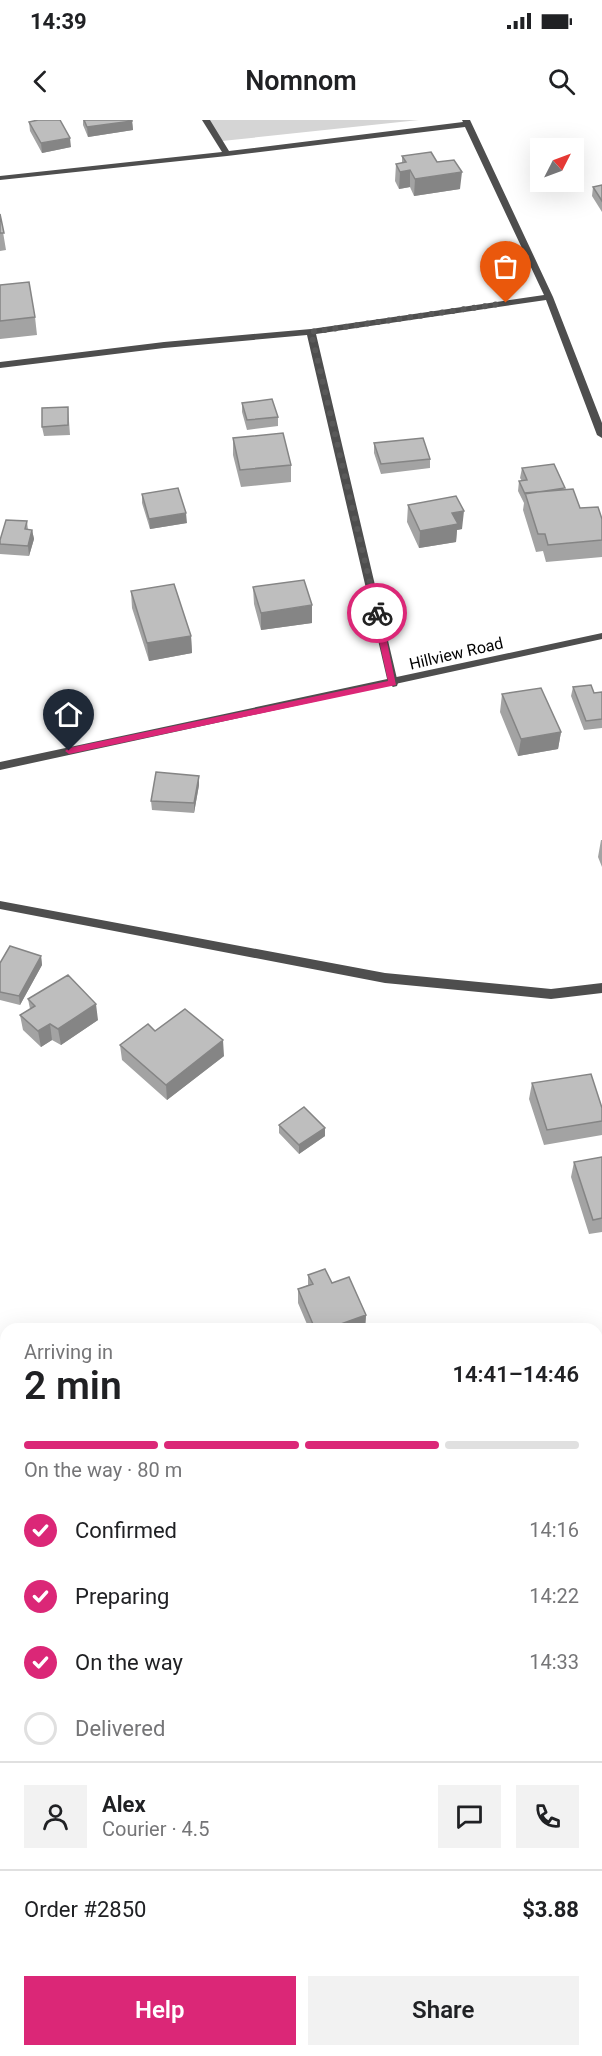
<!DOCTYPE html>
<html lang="en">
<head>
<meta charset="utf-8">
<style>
	:root { --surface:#fff; --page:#f2f2f2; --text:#202124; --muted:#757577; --line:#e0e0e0; --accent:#db2777 }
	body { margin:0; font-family:Roboto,sans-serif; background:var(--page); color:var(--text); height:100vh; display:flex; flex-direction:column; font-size:22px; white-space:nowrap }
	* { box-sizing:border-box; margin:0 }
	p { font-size:20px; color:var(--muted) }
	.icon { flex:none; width:33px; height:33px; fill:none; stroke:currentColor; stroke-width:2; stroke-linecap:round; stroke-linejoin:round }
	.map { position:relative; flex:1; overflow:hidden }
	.panel { position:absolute; left:0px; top:1203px; width:603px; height:734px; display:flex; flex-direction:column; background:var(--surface); border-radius:18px 18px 0 0; box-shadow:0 6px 24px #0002 }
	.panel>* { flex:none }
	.needle { width:39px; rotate:48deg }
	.controls { position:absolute; left:530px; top:18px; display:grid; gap:12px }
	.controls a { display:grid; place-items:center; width:54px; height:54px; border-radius:0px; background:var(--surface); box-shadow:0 6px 24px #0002; font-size:30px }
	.pin { position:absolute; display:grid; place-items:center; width:51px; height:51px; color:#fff; margin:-62px -26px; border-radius:50% 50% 50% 0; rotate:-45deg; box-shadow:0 0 6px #0007 }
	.pin .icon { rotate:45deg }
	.courier { position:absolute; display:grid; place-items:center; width:60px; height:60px; margin:-30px; border:4px solid #db2777; border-radius:50%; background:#fff; color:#222; box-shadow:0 2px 8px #0007 }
	.head em { font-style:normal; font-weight:600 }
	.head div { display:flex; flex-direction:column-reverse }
	.head { display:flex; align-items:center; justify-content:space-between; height:102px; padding:0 24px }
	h1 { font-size:39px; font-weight:600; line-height:45px }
	.bar { display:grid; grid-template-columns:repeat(4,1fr); gap:9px 6px; align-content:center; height:72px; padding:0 24px }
	.bar i { height:8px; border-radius:4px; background:var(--line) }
	.bar .on { background:var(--accent) }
	.bar p { grid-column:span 4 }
	.line { display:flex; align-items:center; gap:15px; padding:0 24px; border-top:2px solid var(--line) }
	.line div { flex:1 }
	.round { display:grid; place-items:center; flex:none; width:63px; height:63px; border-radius:0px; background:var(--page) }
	ol { padding:0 24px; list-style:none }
	li { display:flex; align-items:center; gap:18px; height:66px }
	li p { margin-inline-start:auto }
	li .icon { padding:6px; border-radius:50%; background:var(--accent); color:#fff; stroke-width:4 }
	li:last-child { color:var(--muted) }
	li i { width:33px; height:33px; border:3px solid var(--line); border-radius:50% }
	.primary-button { display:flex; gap:12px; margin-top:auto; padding:12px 24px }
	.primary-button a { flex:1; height:69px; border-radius:0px; background:var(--accent); color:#fff; font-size:24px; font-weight:600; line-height:69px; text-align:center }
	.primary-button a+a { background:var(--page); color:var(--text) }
	.status { display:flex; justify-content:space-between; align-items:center; height:42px; padding:0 30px; background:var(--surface); direction:ltr }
	.status svg { height:16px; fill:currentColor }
	header { display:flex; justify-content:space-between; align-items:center; height:78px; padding:0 24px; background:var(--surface); font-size:27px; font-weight:600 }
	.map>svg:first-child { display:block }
	.green { fill:#d5d5d5 }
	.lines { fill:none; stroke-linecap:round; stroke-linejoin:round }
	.minor { fill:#4e4e4e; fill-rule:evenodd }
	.tertiary { fill:#4e4e4e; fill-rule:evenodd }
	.wall { fill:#a3a3a3 }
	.shaded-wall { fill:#858585 }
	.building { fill:#bebebe; stroke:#858585; stroke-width:1.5 }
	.route { fill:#db2777 }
	.done { stroke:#595959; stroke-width:6; stroke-dasharray:0 10.8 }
	.labels { text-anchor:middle; stroke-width:5; stroke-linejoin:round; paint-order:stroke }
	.street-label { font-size:16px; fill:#000; stroke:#fff }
</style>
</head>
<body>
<div class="status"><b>14:39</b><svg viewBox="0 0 49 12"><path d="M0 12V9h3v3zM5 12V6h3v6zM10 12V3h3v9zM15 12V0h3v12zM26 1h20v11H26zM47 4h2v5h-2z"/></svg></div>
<header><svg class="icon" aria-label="back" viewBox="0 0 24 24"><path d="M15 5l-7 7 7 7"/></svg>Nomnom<svg class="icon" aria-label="search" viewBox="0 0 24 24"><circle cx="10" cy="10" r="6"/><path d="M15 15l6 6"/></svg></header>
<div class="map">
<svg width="602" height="1936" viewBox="0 0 602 1936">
	<rect width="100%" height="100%" fill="#fff"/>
	<path class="green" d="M208 0H419L222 21Z
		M597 1861H602V1936H0V1934L26 1930H597Z"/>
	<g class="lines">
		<path class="minor" d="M202 0H210L229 31 463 2 462 0H470L553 177 602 303V318L597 315 546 180 316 214 398 563 397 566 393 567 388 563 307 215 164 228 0 248V242L164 222 311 209 544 175 465 7 227 36 0 60V56L222 32Z
			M0 781 385 853 551 869 602 863V873L551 879 385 863 0 789Z
			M602 1282V1294L597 1295V1283Z
			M597 1831H602V1847H597Z
			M6 1898V1914L0 1915V1899Z"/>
		<path class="tertiary" d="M602 513V519L0 650V642Z"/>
	</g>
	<path class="wall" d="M83 0H132L133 10 88 17 83 5Z
		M29 2 71 27 42 33 30 11Z
		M402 36 437 42 460 69 414 76 410 67 399 69 395 61 396 44 402 43Z
		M602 65V92L592 76 593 67Z
		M0 94 6 130 0 131Z
		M0 165 35 197 37 215 0 219Z
		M242 283 278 297V306L247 310 242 292Z
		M68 287 70 315 44 316 42 307Z
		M233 318 291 345V362L241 367 233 335Z
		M374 323 430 339V348L381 354 374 333Z
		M522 348 565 370 580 388 602 399V437L546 442 543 431 536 432 523 390 524 383 518 371 519 361H522L520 358Z
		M142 374 187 403 150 409 142 383Z
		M408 385 462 409 457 410 456 422 419 428 407 402Z
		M27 401 28 410H32L34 419 29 436 0 434V424Z
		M253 467 312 503 261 510 254 484Z
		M131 471 191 516 192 533 149 541 132 488Z
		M573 567 594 573 602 572V608L584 610 571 576Z
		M502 574 561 612 558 629 518 636 500 592Z
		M199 665 194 693 152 690 151 681Z
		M601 720H602V747L598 737Z
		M41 836 42 845 20 885 0 880V843Z
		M28 879 98 900 61 925 52 920 41 927 23 910 20 895 30 889Z
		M155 911 224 936 167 980 122 940 120 925Z
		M532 963 602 988V1015L544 1025 529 979Z
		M279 1005 325 1016 299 1034 279 1013Z
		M602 1037V1112L589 1114 571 1057 574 1042Z
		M308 1155 366 1195 365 1208 309 1209 298 1183V1169L308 1165Z
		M6 1712V1771L0 1772V1713Z"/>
	<path class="shaded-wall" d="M132 1 133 10 88 17 87 7Z
		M70 18 71 27 42 33 41 23Z
		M410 50V67L399 69 400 52Z
		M462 52 460 69 414 76 415 59Z
		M464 391 462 409 457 410 456 422 419 428 420 411 452 393Z
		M186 393 187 403 150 409 149 399Z
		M32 410 34 419 29 436 28 426Z
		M312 485V503L261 510V493Z
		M191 516 192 533 149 541 147 523Z
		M561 612 558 629 518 636 521 619Z
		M199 656V665L194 693V683Z
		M41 836 42 845 20 885 19 876Z
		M96 884 98 900 61 925 58 909Z
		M50 904 52 920 41 927 38 911Z
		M223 920 224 936 167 980 166 965Z
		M325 1008V1016L299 1034V1025Z
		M366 1195 365 1208 364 1209H327Z"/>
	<path class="building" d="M38 0H60L70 18 41 23 29 2Z
		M84 0H132V1L87 7Z
		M431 32 437 42 454 40 462 52 415 59 410 50 400 52 396 44 406 42 402 36Z
		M602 65V81L593 67Z
		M0 94 4 113H0Z
		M29 162 35 197 0 201V165Z
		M272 279 278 297 247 300 242 283Z
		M68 287V305L42 307V288Z
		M283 313 291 345 240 350 233 318Z
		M423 318 430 339 381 344 374 323Z
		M554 344 565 368 525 374 519 361 527 360 522 348Z
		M178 368 186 393 149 399 142 374Z
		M573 369 580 388 598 387 602 399V420L548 425 545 414H538L525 373Z
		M456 376 464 391 452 393 458 404 420 411 408 385Z
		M6 400 27 401 25 409 32 410 28 426 0 424V420Z
		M304 460 312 485 261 493 253 467Z
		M174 464 191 516 147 523 131 471Z
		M591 565 594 573 602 572V599L586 601 573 567Z
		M541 568 561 612 521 619 502 574Z
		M156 652 199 656 194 683 151 681Z
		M10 826 41 836 19 876 0 872V843Z
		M68 855 96 884 58 909 50 904 38 911 20 895 35 886 28 879Z
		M185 889 223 920 166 965 120 925 148 904 155 911Z
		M591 954 602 988V1001L547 1010 532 963Z
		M304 987 325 1008 299 1025 279 1005Z
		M602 1037V1098L593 1100 574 1042Z
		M325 1149 332 1163 349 1157 366 1195 327 1209H315L298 1169 313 1164 308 1155Z
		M6 1712V1763L0 1764V1713Z"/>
	<path class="route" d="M377 490 381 493 396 565 69 634 65 631 69 628 388 561 373 493Z"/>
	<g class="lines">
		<path class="done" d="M377 493 311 212 506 183"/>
	</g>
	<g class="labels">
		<g class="street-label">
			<text transform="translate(456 533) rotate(-13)" y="6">Hillview Road</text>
		</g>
	</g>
</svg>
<div class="controls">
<a><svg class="needle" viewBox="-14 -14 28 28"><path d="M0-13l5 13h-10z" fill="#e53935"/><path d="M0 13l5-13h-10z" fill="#757577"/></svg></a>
</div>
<div class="pin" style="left:506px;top:183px;background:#ea580c"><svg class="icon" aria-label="bag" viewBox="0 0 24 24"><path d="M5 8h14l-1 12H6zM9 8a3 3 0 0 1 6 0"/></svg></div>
<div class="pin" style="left:69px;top:631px;background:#1f2937"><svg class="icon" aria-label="home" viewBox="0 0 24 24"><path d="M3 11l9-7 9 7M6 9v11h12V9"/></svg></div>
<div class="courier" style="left:377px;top:493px"><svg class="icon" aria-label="bike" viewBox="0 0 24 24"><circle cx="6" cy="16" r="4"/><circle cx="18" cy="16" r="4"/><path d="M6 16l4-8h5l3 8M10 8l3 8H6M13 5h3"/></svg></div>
<section class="panel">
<div class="head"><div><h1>2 min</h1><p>Arriving in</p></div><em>14:41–14:46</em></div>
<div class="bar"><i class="on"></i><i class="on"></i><i class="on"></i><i></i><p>On the way · 80 m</p></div>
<ol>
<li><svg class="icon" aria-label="check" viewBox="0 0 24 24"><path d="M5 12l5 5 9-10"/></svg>Confirmed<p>14:16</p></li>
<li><svg class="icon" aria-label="check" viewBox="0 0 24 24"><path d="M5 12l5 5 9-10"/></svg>Preparing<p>14:22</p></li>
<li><svg class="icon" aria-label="check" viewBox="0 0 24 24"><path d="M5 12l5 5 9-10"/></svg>On the way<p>14:33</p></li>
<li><i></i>Delivered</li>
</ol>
<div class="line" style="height:108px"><a class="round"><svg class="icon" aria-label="person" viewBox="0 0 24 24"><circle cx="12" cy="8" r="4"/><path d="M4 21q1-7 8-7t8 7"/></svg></a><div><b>Alex</b><p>Courier · 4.5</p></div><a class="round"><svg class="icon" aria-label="chat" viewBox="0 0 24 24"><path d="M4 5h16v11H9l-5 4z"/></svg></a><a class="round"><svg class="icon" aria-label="phone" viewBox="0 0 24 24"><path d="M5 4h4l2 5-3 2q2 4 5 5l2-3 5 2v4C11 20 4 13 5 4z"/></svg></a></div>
<div class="line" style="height:78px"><div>Order #2850</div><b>$3.88</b></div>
<div class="primary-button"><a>Help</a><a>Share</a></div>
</section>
</div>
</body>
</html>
